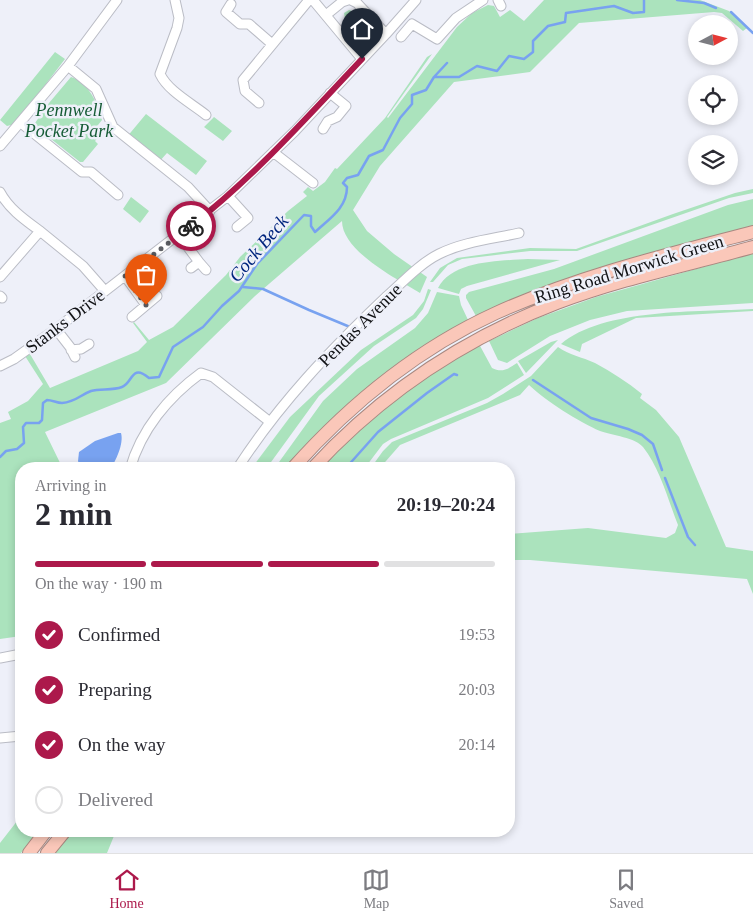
<!DOCTYPE html>
<html lang="en">
<head>
<meta charset="utf-8">
<style>
	:root { --surface:#fff; --page:#f7f7f7; --text:#2b2b33; --muted:#7c7c81; --line:#e1e1e2; --accent:#ac194b }
	body { margin:0; font-family:"Times New Roman",serif; background:var(--page); color:var(--text); height:100vh; display:flex; flex-direction:column; font-size:19px; white-space:nowrap }
	* { box-sizing:border-box; margin:0 }
	p { font-size:16px; color:var(--muted) }
	.icon { flex:none; width:28px; height:28px; fill:none; stroke:currentColor; stroke-width:2; stroke-linecap:round; stroke-linejoin:round }
	.map { position:relative; flex:1; overflow:hidden }
	.drawer { position:absolute; left:15px; top:462px; width:500px; height:375px; display:flex; flex-direction:column; background:var(--surface); border-radius:20px; box-shadow:0 2px 8px #0003 }
	.drawer>* { flex:none }
	.needle { width:32px; rotate:83deg }
	.tools { position:absolute; left:688px; top:15px; display:grid; gap:10px }
	.tools a { display:grid; place-items:center; width:50px; height:50px; border-radius:50%; background:var(--surface); box-shadow:0 2px 8px #0003; font-size:25px }
	.pin { position:absolute; display:grid; place-items:center; width:42px; height:42px; color:#fff; margin:-51px -21px; border-radius:50% 50% 50% 0; rotate:-45deg; box-shadow:0 0 5px #0007 }
	.pin .icon { rotate:45deg }
	.courier { position:absolute; display:grid; place-items:center; width:50px; height:50px; margin:-25px; border:4px solid #ac194b; border-radius:50%; background:#fff; color:#222; box-shadow:0 1px 6px #0007 }
	.summary em { font-style:normal; font-weight:700 }
	.summary div { display:flex; flex-direction:column-reverse }
	.summary { display:flex; align-items:center; justify-content:space-between; height:85px; padding:0 20px }
	h1 { font-size:32px; font-weight:700; line-height:38px }
	.bar { display:grid; grid-template-columns:repeat(4,1fr); gap:8px 5px; align-content:center; height:60px; padding:0 20px }
	.bar i { height:6px; border-radius:4px; background:var(--line) }
	.bar .active { background:var(--accent) }
	.bar p { grid-column:span 4 }
	ol { padding:0 20px; list-style:none }
	li { display:flex; align-items:center; gap:15px; height:55px }
	li p { margin-inline-start:auto }
	li .icon { padding:5px; border-radius:50%; background:var(--accent); color:#fff; stroke-width:4 }
	li:last-child { color:var(--muted) }
	li i { width:28px; height:28px; border:2px solid var(--line); border-radius:50% }
	.menu { display:flex; justify-content:space-around; align-items:center; height:70px; border-top:1px solid var(--line); background:var(--surface); font-size:14px; color:var(--muted) }
	.menu a { display:grid; justify-items:center; gap:2px }
	.menu .active { color:var(--accent) }
	.map>svg:first-child { display:block }
	.green { fill:#abe3bd }
	.water { fill:#78a2f0 }
	.lines { fill:none; stroke-linecap:round; stroke-linejoin:round }
	.stream { stroke:#78a2f0; stroke-width:2.5 }
	.minor-casing { stroke:#babcc5; stroke-width:11 }
	.highway-casing { stroke:#a88880; stroke-width:14 }
	.minor { stroke:#fff; stroke-width:9 }
	.highway { stroke:#fac7b9; stroke-width:12 }
	.done { stroke:#5e6065; stroke-width:5; stroke-dasharray:0 9 }
	.route { stroke:#ac194b; stroke-width:6 }
	.labels { text-anchor:middle; stroke-width:5; stroke-linejoin:round; paint-order:stroke }
	.park-label { font-size:18px; font-style:italic; fill:#165c36; stroke:#eef0f9 }
	.street-label { font-size:18px; fill:#111215; stroke:#eef0f9 }
	.water-label { font-size:19px; font-style:italic; fill:#00257d; stroke:#eef0f9 }
</style>
</head>
<body>
<div class="map">
<svg width="753" height="853" viewBox="0 0 753 853">
	<rect width="100%" height="100%" fill="#eef0f9"/>
	<path class="green" d="M544 0H700L729 11 747 28 743 31 722 13 714 12 579 23 530 72 454 82 380 166 353 210 367 231 394 254 427 277 420 293C397 279 342 251 342 221L255 296 166 383 45 432 63 469H21V636L0 639V423L11 419 8 412 28 401 43 384 25 356 30 354 50 388 138 351 147 342 133 323 134 322 149 340 173 327 226 275 240 257 288 211 307 196 303 192 308 187 313 191 325 182 335 168 337 169 385 118 427 57 432 54 387 117 388 118 457 27 472 13 488 5 494 6 500 17 510 10 524 21Z
		M349 10 358 13 370 30 367 39C356 35 345 25 344 13Z
		M55 52 65 59 13 127 11 125 7 126 0 120Z
		M71 77C89 83 97 102 102 120L94 130 100 135 95 141 98 144 83 162H80L36 127 35 123 49 103Z
		M146 114 207 161 196 175 167 153 158 163 126 138Z
		M214 117 232 131 223 141 204 127Z
		M753 189V193L729 198 577 251H530L462 259 448 265 433 282H430L440 268 457 258 530 248 576 249 673 214 735 193Z
		M131 197 149 211 140 223 123 209Z
		M753 199V226L614 264 476 316 466 298V295L469 292 554 269 728 205Z
		M753 253V303L627 311 590 320 550 336 507 363 498 360 489 341 538 318 596 297Z
		M528 259 560 260 467 286 461 289 459 294 438 288C453 260 500 261 528 259Z
		M428 289 431 290 423 309 416 318 374 346 319 396 266 469H251L290 417 361 350 413 315 424 301Z
		M437 292 459 296 461 305 469 322 339 413 285 469H274L323 401 357 369 415 328 428 313Z
		M753 309V311L636 318 582 344 580 352 561 344C603 308 699 312 753 309Z
		M558 340 526 373 518 361 551 342Z
		M479 344 492 368C502 373 508 369 517 363L524 375 488 398 391 439 383 444 364 469H318L366 422 423 378Z
		M558 347C569 355 582 357 595 363 612 372 627 382 642 394L640 398 656 410 679 437 726 547 753 551V594L747 579 530 560H509V534L588 528 666 538 675 533 678 525C668 500 660 468 643 447 636 438 612 435 600 431 579 422 546 401 529 385L520 395 400 445 379 469H370L383 451 392 442 487 403 503 394 531 376Z
		M21 816V831H39L21 853H0V843Z
		M71 831H116L107 853H54Z"/>
	<path class="water" d="M118 433H121C124 443 116 461 110 469H81L78 461 79 452 95 441Z"/>
	<g class="lines">
		<path class="stream" d="M677 0 704 3 716 8
			M731 12 753 33
			M434 77 447 63
			M243 287 263 289 309 310 350 327
			M533 380 591 418 628 429 642 435 653 444 662 470
			M0 457 6 451 17 449 24 443 23 427 26 423H39L42 420 43 403 47 400C52 400 57 403 62 403 76 402 80 395 91 391 100 388 112 391 122 387 133 383 131 363 149 378L159 377 173 347 203 327 222 306 239 291 257 264 304 215 311 216V226L315 232C329 219 347 208 347 187L343 183 347 178 358 175 369 156 383 150 400 118 412 104V95L426 90 434 77H459L477 66 497 71 509 56 524 59 533 52V41L548 26 565 22 566 13 614 6 633 13 644 12V0
			M345 469 378 432 427 393 454 374 457 375
			M665 478 688 537 695 545"/>
		<defs>
			<path id="minor" d="M175 0 179 18 177 28 160 74C168 91 191 103 206 115
				M313 0 362 59
				M351 0 357 3 386 34
				M498 0 501 6
				M231 4 226 12 240 24H249L272 44
				M326 15 342 2 348 0
				M401 37 412 24 437 39 456 18 483 0
				M68 66 96 89 113 127 188 187 210 211
				M259 103 245 91 243 80 309 0
				M21 123 82 172H91L118 195
				M323 129 328 121 337 117 346 106 330 93
				M0 146 68 66 117 0
				M273 152 313 183
				M0 192C9 209 25 220 40 231
				M228 196 248 218 237 227
				M179 235 199 262 191 268
				M199 262 206 270
				M125 276 146 305
				M0 277 40 231 83 266 105 291
				M0 296 2 298
				M132 317 157 296
				M56 329 70 347 75 357
				M71 350 81 349 89 344
				M0 366 14 359 56 329 228 196 295 131 386 34 416 0
				M130 469C141 430 168 397 201 373L213 377 270 422
				M237 469C278 405 331 349 386 297 402 283 419 264 439 254 463 242 492 239 519 233
				M0 658 21 654
				M0 738 21 736"/>
			<path id="highway" d="M292 469C349 405 417 349 496 313 578 276 666 255 753 232
				M312 469C380 395 463 339 557 303 620 279 688 265 753 247
				M29 853 46 831
				M47 853 65 831"/>
		</defs>
		<use href="#minor" class="minor-casing"/>
		<use href="#highway" class="highway-casing"/>
		<use href="#minor" class="minor"/>
		<use href="#highway" class="highway"/>
	</g>
	<g class="lines">
		<path class="done" d="M146 305 125 276 191 226"/>
		<path class="route" d="M191 226C254 177 307 117 362 59"/>
	</g>
	<g class="labels">
		<g class="park-label">
			<text x="69" y="116">Pennwell<tspan x="69" dy="21">Pocket Park</tspan></text>
		</g>
		<g class="street-label">
			<text transform="translate(629 269) rotate(-17)" y="6">Ring Road Morwick Green</text>
			<text transform="translate(65 321) rotate(-37)" y="6">Stanks Drive</text>
			<text transform="translate(360 325) rotate(-45)" y="6">Pendas Avenue</text>
		</g>
		<g class="water-label">
			<text transform="translate(258 248) rotate(-50)" y="7">Cock Beck</text>
		</g>
	</g>
</svg>
<div class="tools">
<a><svg class="needle" viewBox="-14 -14 28 28"><path d="M0-13l5 13h-10z" fill="#e53935"/><path d="M0 13l5-13h-10z" fill="#7c7c81"/></svg></a>
<a><svg class="icon" aria-label="locate" viewBox="0 0 24 24"><circle cx="12" cy="12" r="6"/><path d="M12 2v4M12 18v4M2 12h4M18 12h4"/></svg></a>
<a><svg class="icon" aria-label="layers" viewBox="0 0 24 24"><path d="M12 4l9 5-9 5-9-5zM3 14l9 5 9-5"/></svg></a>
</div>
<div class="pin" style="left:146px;top:305px;background:#ea580c"><svg class="icon" aria-label="bag" viewBox="0 0 24 24"><path d="M5 8h14l-1 12H6zM9 8a3 3 0 0 1 6 0"/></svg></div>
<div class="pin" style="left:362px;top:59px;background:#1f2937"><svg class="icon" aria-label="home" viewBox="0 0 24 24"><path d="M3 11l9-7 9 7M6 9v11h12V9"/></svg></div>
<div class="courier" style="left:191px;top:226px"><svg class="icon" aria-label="bike" viewBox="0 0 24 24"><circle cx="6" cy="16" r="4"/><circle cx="18" cy="16" r="4"/><path d="M6 16l4-8h5l3 8M10 8l3 8H6M13 5h3"/></svg></div>
<section class="drawer">
<div class="summary"><div><h1>2 min</h1><p>Arriving in</p></div><em>20:19–20:24</em></div>
<div class="bar"><i class="active"></i><i class="active"></i><i class="active"></i><i></i><p>On the way · 190 m</p></div>
<ol>
<li><svg class="icon" aria-label="check" viewBox="0 0 24 24"><path d="M5 12l5 5 9-10"/></svg>Confirmed<p>19:53</p></li>
<li><svg class="icon" aria-label="check" viewBox="0 0 24 24"><path d="M5 12l5 5 9-10"/></svg>Preparing<p>20:03</p></li>
<li><svg class="icon" aria-label="check" viewBox="0 0 24 24"><path d="M5 12l5 5 9-10"/></svg>On the way<p>20:14</p></li>
<li><i></i>Delivered</li>
</ol>
</section>
</div>
<nav class="menu">
<a class="active"><svg class="icon" aria-label="home" viewBox="0 0 24 24"><path d="M3 11l9-7 9 7M6 9v11h12V9"/></svg>Home</a>
<a><svg class="icon" aria-label="map" viewBox="0 0 24 24"><path d="M3 6l6-2 6 2 6-2v14l-6 2-6-2-6 2zM9 4v14M15 6v14"/></svg>Map</a>
<a><svg class="icon" aria-label="saved" viewBox="0 0 24 24"><path d="M7 4h10v16l-5-4-5 4z"/></svg>Saved</a>
</nav>
</body>
</html>
